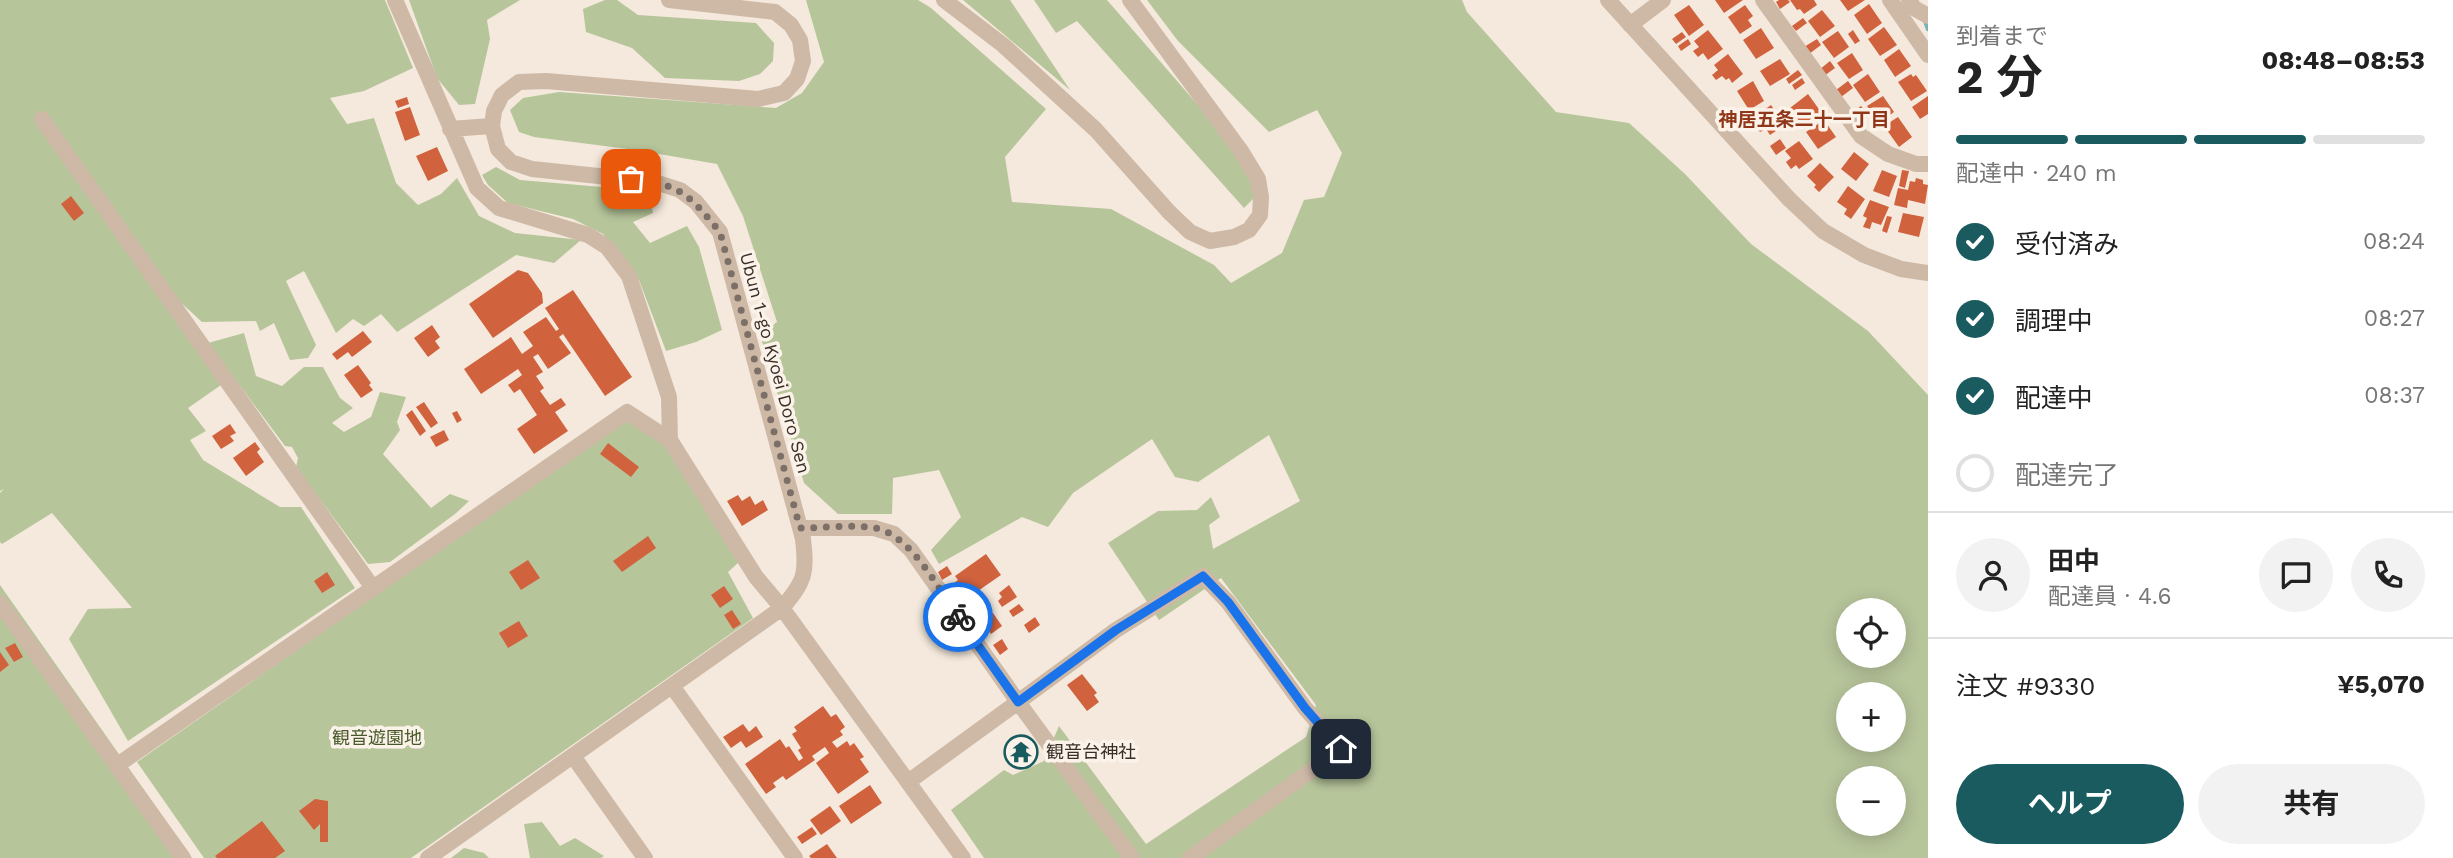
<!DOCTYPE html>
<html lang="ja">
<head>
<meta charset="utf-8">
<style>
	:root { --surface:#fff; --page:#f2f2f2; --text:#222; --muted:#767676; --line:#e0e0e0; --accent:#195b5f }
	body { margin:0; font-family:"Work Sans","Noto Sans JP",sans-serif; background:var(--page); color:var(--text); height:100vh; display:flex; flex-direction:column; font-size:26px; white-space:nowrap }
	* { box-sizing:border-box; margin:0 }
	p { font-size:23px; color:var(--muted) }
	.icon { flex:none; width:38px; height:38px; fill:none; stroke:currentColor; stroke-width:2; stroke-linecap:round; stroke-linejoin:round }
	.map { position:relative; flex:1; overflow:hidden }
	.side { display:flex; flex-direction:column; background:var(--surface); width:525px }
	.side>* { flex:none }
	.fabs { position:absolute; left:1836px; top:598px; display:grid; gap:14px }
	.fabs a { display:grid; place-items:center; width:70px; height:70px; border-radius:50%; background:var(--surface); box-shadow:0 4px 18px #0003; font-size:35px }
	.pin { position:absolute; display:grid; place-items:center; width:60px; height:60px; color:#fff; margin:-30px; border-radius:14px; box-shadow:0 4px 10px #0006 }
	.courier { position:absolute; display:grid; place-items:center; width:70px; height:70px; margin:-35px; border:5px solid #1a73e8; border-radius:50%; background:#fff; color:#222; box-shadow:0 2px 9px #0007 }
	.headline em { font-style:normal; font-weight:700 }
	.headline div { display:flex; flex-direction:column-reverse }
	.headline { display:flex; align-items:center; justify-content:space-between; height:119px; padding:0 28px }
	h1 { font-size:46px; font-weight:700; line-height:52px }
	.bar { display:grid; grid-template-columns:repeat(4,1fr); gap:10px 7px; align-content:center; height:84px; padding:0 28px }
	.bar i { height:9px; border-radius:5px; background:var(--line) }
	.bar .current { background:var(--accent) }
	.bar p { grid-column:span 4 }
	.line { display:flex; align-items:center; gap:18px; padding:0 28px; border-top:2px solid var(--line) }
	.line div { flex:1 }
	.round { display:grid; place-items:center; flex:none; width:74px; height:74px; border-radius:37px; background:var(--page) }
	ol { padding:0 28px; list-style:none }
	li { display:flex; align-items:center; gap:21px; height:77px }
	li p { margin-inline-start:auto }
	li .icon { padding:7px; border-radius:50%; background:var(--accent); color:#fff; stroke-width:4 }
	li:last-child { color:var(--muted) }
	li i { width:38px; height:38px; border:4px solid var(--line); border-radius:50% }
	.button { display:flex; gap:14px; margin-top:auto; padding:14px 28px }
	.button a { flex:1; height:80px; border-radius:42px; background:var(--accent); color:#fff; font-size:28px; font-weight:700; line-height:80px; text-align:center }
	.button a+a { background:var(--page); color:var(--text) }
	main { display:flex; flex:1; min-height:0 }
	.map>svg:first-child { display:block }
	.green { fill:#b7c59b; fill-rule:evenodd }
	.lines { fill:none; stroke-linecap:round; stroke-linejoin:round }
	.stream { stroke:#78b2b4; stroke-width:4.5 }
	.building { fill:#d1623e }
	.minor { stroke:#ceb9a7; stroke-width:16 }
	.done { stroke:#7b6f67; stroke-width:7; stroke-dasharray:0 12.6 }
	.route { stroke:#1a73e8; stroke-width:9 }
	.labels { text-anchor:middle; stroke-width:7; stroke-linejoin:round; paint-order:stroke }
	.street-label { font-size:18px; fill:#3a2e28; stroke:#fbf3e9 }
	.park-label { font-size:18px; fill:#485a29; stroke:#fbf3e9 }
	.poi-label { font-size:18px; fill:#3a2e28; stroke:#fbf3e9; text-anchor:start }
	.neighbourhood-label { font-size:19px; font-weight:bold; fill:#903619; stroke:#fbf3e9 }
</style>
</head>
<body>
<main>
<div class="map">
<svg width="1928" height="858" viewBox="0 0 1928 858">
	<rect width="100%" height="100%" fill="#f4e9dc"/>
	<path class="green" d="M0 0H385L413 68 364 91 330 98 347 124 374 118 396 183 418 205 441 194 457 178 479 216 515 233 581 240 554 263 516 255 397 332 381 314 364 326 353 319 336 333 304 271 286 281 316 345 308 358 290 360 274 323 260 331 256 321 202 322 177 299 221 385 188 408 206 431 190 440 203 460 280 507H301L355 588 128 741 69 639 88 609 132 608 52 513 2 544 0 542V493L4 489 0 491Z
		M409 0H520L487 20 490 39 475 104 459 105 437 78Z
		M605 0H617L638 15 756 23 774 43 773 61 760 74 739 81 665 78 632 48 586 32 583 9Z
		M806 0H918L931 8 1046 109 1005 157 1012 202 1111 209 1214 265 1231 283 1282 253 1304 200 1324 197 1342 153 1317 110 1269 132 1178 41 1147 0H1462L1467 12 1556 112 1629 123 1685 174 1751 244 1868 331 1928 395V858H984L951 810 1004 770 1013 775 1044 761 1059 726 1146 844 1306 737 1316 705 1221 578 1159 620 1108 543 1158 511 1197 510 1211 497 1220 517 1209 525 1213 549 1300 501 1269 435 1198 482 1175 477 1152 439 1073 493 1048 527 1022 517 939 564 931 550 961 517 939 470 893 478 892 514H838L804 483 760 335 777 322 743 216 717 164 636 150 534 137 519 132 510 110 523 98 559 92 776 108 802 93 824 62ZM1848 611H1894V656H1848ZM1848 695H1894V740H1848ZM1848 779H1894V824H1848Z
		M963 0H1010L1070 90Z
		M1034 0H1107L1267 185 1244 208 1077 21 1056 33Z
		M496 167 520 180 649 191 653 213 633 222 650 243 687 226 699 247 722 330 696 342 666 351 639 280 603 234 573 219 508 203 488 185 482 175Z
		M244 333 256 376 282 386 304 367H323L340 398 353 408 332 423 344 432 371 417 380 392 406 397 397 422 400 430 383 454 431 508 450 494 469 501 455 514 390 562 368 564 296 467 298 458 292 447 285 446 208 343Z
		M627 419 666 446 739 562 728 572 753 618 411 858H204L137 762Z
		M0 585 192 858H0Z
		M542 822 560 846 575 838 604 856 601 858H530L524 824Z
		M464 848 484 853 489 858H451Z"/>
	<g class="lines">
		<path class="stream" d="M1924 17 1928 29"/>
	</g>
	<path class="building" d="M1715 0H1743L1724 13Z
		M1779 0H1788L1790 2 1780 9 1776 2Z
		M1790 0H1814L1817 5 1804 14 1800 9 1797 10Z
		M1840 0H1865L1848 11Z
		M1869 4 1882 23 1867 34 1854 15Z
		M1689 5 1704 25 1689 36 1674 15Z
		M1745 5 1753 16 1748 20 1752 26 1740 34 1728 17Z
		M1822 10 1835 26 1820 37 1808 21Z
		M1803 18 1807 23 1796 31 1792 26Z
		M1884 27 1897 45 1880 56 1868 39Z
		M1761 28 1774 48 1756 59 1743 40Z
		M1708 30 1723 49 1708 60 1703 53 1698 57 1693 51 1699 47 1694 41Z
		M1853 30 1860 41 1855 44 1848 34Z
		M1838 31 1849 47 1834 58 1822 42Z
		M1682 32 1686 37 1676 44 1672 39Z
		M1688 39 1691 44 1681 51 1678 46Z
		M1817 39 1821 45 1809 54 1804 47Z
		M1899 49 1911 66 1895 77 1884 60Z
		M1852 53 1863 70 1849 79 1837 63Z
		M1728 54 1743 74 1732 83 1729 78 1726 80 1722 76 1716 80 1712 75 1718 70 1714 65Z
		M1780 59 1790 74 1770 86 1760 71Z
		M1830 61 1835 68 1824 76 1819 70Z
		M1798 70 1802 75 1789 84 1786 79Z
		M1868 74 1880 92 1865 102 1853 85Z
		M1911 74 1913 77 1916 75 1927 91 1911 101 1898 82Z
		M1802 78 1805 83 1795 90 1792 85Z
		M1753 81 1764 101 1749 110 1737 91Z
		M1848 81 1853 88 1841 97 1836 90Z
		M1808 94 1821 112 1802 125 1790 108Z
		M1883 96 1894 112 1879 123 1867 106Z
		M1928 96V114L1920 119 1912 107Z
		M407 97 409 104 398 108 395 101Z
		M1771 105 1785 125 1770 135 1766 129 1760 132 1754 123 1759 119 1757 115Z
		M1861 106 1869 116 1860 123 1852 113Z
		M410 107 420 135 405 141 395 112Z
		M1898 117 1912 137 1899 147 1884 126Z
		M1824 120 1836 137 1818 149 1806 132Z
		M1780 139 1786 148 1776 155 1770 146Z
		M1799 141 1813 159 1799 169 1796 165 1791 169 1786 162 1791 158 1785 151Z
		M437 147 448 171 428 181 416 156Z
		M1854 152 1869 164 1856 181 1841 169Z
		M1820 163 1834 177 1819 192 1814 187 1816 185 1807 176Z
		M1882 170 1897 176 1889 197 1873 191Z
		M1902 170 1909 171 1905 188 1899 186Z
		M1916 178 1923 180V184L1928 185 1925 204 1908 200 1907 208 1894 205 1898 188 1908 190 1910 181 1915 182Z
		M1848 186 1865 199 1851 219 1844 214 1847 209 1837 202Z
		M71 196 84 213 74 221 61 204Z
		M1870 200 1889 207 1881 225 1872 222 1870 229 1863 227 1867 218 1863 216Z
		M1903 213 1924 217 1919 237 1898 232Z
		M1887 216 1892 217 1887 233 1882 231Z
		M518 270 528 273 542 293 543 303 493 338 469 304Z
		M573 290 632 377 605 396 563 334 559 337 571 353 548 369 538 354 533 357 543 372 536 376 544 388 540 391 550 405 561 398 566 405 555 412 568 431 534 454 517 429 537 415 520 389 514 393 508 385 522 375 518 369 481 394 464 369 511 337 522 354 533 346 523 332 546 317 556 331 559 329 545 308Z
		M432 325 440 337 435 341 440 348 428 357 414 338Z
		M363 331 372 342 352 357 348 352 337 360 332 354Z
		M358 365 371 383 369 385 373 390 361 398 344 375Z
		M424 402 438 423 431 428 416 407Z
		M412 410 426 431 420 436 406 415Z
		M457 411 462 420 457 423 452 413Z
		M230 424 236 433 230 436 234 441 221 449 212 436Z
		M444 430 449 440 436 447 430 437Z
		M255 442 260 449 257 452 264 462 246 476 233 458Z
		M608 443 639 467 631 477 600 454Z
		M738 495 742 501 750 496 755 505 763 500 768 510 742 526 727 501Z
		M648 536 656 548 622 572 613 561Z
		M986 554 1001 575 962 602 950 586 958 580 955 576Z
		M528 560 540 578 521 590 509 572Z
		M947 566 952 574 942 580 938 572Z
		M327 572 335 585 322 593 314 581Z
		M1009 585 1017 597 1002 607 998 601 1002 597 999 593Z
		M724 586 733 599 720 608 711 595Z
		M1019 604 1024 610 1013 617 1009 611Z
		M732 610 741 624 733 629 724 615Z
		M993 613 1002 626 991 634 982 621Z
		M1035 617 1040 625 1029 633 1024 625Z
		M519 621 528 636 508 648 499 633Z
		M1002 639 1008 649 1000 655 993 645Z
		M15 643 23 657 14 662 5 648Z
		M0 652 9 665 0 672Z
		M1082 674 1097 693 1094 695 1099 702 1087 711 1067 685Z
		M823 706 831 717 836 714 845 727 840 731 843 735 832 742 837 748 847 741 850 746 854 743 864 757 860 759 869 772 838 794 816 763 829 753 825 747 812 756 815 760 786 780 783 776 773 783 776 787 766 794 745 764 780 739 786 748 789 746 799 761 803 758 798 750 801 748 792 734 797 731 794 727Z
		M743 724 749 732 756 726 763 737 746 748 741 741 731 748 723 737Z
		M870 785 882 803 851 824 839 806Z
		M315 799 328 801V842H320V824L314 830 299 811Z
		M830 806 841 821 821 835 810 820Z
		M262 821 285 851 275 858H217L215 856Z
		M812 827 817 834 802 844 797 837Z
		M827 844 837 858H811L809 856Z"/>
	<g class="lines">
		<path class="minor" d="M395 0 477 188 499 208 588 235 607 247 629 276 669 397 670 440
			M944 0 1003 45 1096 130 1169 212 1190 232 1210 241 1234 237 1249 230 1260 215 1261 197 1258 179 1241 151 1130 0
			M1608 0 1789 199 1823 231 1864 255 1901 269 1928 273
			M1763 0 1861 136 1888 154 1916 164H1928
			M1890 0 1928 55
			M1909 0 1914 8 1928 16
			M1630 25 1663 0
			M42 119 373 588
			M450 129 492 126
			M800 528H874L894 534 911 550 1018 702 908 782
			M0 603 183 858
			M672 686 795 858
			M573 756 645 858
			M116 766 627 412 670 440 756 577 782 608 963 858
			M428 858 782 608C805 581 807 574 803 539L720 232 696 202 680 190 655 182 532 169 511 162 498 149 492 126 494 111 502 95 519 82 546 81 758 99 784 93 797 79 803 61 800 40 791 25 775 12 669 0
			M1132 858 1018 702 1116 630 1203 576 1228 602 1305 708 1341 749 1190 858"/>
	</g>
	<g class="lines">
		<path class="done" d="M631 179C681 184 689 195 720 232L800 528C822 528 854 524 875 528 911 535 938 588 958 617"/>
		<path class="route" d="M958 617 1018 702 1116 630 1203 576 1228 602 1305 708 1341 749"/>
	</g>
	<defs>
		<symbol id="temple-ring" viewBox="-11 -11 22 22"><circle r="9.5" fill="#fbf3e9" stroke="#195b5f" stroke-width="1.5"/><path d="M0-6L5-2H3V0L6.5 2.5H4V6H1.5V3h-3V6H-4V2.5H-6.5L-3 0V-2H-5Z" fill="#195b5f"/></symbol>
	</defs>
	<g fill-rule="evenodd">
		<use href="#temple-ring" x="1002" y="733" width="38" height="38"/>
	</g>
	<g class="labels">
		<g class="street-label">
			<text transform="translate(775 363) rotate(75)" y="6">Ubun 1-go Kyoei Doro Sen</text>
		</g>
		<g class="park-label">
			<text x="377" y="744">観音遊園地</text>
		</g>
		<g class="poi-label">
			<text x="1046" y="758">観音台神社</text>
		</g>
		<g class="neighbourhood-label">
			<text x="1804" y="126">神居五条二十一丁目</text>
		</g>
	</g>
</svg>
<div class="fabs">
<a><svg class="icon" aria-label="locate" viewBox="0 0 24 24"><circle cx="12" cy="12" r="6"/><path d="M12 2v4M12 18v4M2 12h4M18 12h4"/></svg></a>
<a>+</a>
<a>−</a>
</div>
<div class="pin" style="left:631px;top:179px;background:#ea580c"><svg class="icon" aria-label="bag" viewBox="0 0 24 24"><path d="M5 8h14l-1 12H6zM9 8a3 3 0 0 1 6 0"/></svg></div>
<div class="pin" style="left:1341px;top:749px;background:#1f2937"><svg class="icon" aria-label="home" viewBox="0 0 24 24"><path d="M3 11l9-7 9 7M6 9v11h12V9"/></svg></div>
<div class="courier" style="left:958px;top:617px"><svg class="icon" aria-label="bike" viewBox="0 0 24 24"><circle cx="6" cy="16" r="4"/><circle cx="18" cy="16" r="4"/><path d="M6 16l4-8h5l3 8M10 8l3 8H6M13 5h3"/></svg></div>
</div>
<section class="side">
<div class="headline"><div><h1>2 分</h1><p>到着まで</p></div><em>08:48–08:53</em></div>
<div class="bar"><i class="current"></i><i class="current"></i><i class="current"></i><i></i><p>配達中 · 240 m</p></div>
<ol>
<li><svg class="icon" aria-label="check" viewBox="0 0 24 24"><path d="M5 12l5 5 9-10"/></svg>受付済み<p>08:24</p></li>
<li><svg class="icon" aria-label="check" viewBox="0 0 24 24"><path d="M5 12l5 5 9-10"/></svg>調理中<p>08:27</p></li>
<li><svg class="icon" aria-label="check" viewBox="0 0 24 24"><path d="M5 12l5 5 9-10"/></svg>配達中<p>08:37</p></li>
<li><i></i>配達完了</li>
</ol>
<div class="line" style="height:126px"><a class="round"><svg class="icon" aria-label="person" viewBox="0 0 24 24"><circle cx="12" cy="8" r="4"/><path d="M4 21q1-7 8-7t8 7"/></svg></a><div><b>田中</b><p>配達員 · 4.6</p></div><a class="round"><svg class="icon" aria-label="chat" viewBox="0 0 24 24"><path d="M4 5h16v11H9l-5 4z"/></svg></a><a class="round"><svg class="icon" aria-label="phone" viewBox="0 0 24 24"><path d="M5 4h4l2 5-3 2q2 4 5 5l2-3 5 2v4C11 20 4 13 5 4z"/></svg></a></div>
<div class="line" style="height:91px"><div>注文 #9330</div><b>¥5,070</b></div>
<div class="button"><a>ヘルプ</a><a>共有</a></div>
</section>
</main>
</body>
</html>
